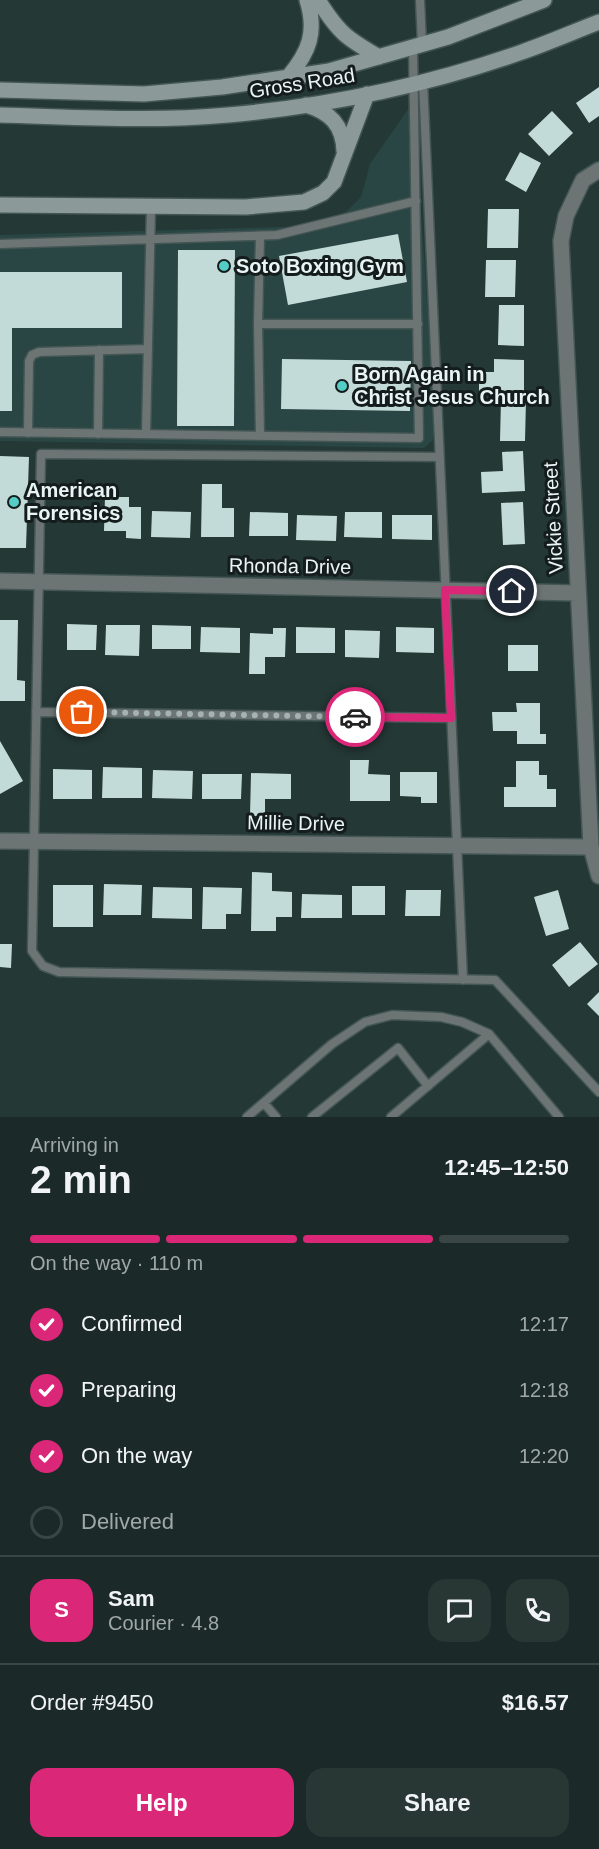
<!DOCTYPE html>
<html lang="en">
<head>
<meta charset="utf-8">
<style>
	:root { --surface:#1b2a28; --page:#283634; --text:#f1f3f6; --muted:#a0a7a8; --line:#394645; --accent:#db2777 }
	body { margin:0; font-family:Arial,sans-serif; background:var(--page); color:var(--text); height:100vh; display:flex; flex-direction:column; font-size:22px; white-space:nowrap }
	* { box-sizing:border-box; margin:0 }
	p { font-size:20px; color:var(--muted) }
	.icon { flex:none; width:33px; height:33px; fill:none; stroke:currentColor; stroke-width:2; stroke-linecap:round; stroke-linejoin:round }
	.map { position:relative; height:1117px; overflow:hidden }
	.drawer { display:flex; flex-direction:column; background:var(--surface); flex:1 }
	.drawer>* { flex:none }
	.pin { position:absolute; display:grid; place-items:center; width:51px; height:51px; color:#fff; margin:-26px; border:3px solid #fff; border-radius:50%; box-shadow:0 2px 6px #0007 }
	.courier { position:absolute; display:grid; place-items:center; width:60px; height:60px; margin:-30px; border:4px solid #db2777; border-radius:50%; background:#fff; color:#222; box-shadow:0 2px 8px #0007 }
	.head em { font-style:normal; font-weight:600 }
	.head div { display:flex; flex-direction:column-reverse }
	.head { display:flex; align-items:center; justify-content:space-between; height:102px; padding:0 30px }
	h1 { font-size:39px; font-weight:600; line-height:45px }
	.bar { display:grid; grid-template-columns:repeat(4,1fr); gap:9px 6px; align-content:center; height:72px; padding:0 30px }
	.bar i { height:8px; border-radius:4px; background:var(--line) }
	.bar .current { background:var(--accent) }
	.bar p { grid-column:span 4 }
	.line { display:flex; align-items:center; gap:15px; padding:0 30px; border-top:2px solid var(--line) }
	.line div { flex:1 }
	.round { display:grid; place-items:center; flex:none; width:63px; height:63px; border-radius:18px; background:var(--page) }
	ol { padding:0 30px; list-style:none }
	li { display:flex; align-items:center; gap:18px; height:66px }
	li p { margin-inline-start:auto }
	li .icon { padding:6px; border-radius:50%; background:var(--accent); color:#fff; stroke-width:4 }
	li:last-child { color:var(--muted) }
	li i { width:33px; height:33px; border:3px solid var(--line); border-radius:50% }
	.button { display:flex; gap:12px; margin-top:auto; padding:12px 30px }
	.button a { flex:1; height:69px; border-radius:18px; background:var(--accent); color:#fff; font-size:24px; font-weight:600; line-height:69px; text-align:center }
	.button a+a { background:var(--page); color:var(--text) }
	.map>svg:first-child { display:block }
	.built { fill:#294644 }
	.building { fill:#c3dbd8 }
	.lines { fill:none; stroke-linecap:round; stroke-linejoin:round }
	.service-casing { stroke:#445654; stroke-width:11 }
	.minor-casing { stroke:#445654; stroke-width:18 }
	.secondary-casing { stroke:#445654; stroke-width:18 }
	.service { stroke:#6c7574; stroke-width:8 }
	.minor { stroke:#6c7574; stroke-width:15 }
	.secondary { stroke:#8b9a99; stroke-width:15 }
	.done { stroke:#a4b3b2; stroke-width:6; stroke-dasharray:0 10.8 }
	.route { stroke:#db2777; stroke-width:8 }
	.poi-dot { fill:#54cdc7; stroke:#141d1c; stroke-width:2 }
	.labels { text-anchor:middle; stroke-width:6; stroke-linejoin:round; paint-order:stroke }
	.street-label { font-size:20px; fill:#e9f5f4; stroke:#141d1c }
	.poi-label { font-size:20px; font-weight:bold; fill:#e9f5f4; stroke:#141d1c; text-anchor:start }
</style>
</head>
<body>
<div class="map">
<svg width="599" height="1117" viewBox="0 0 599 1117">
	<rect width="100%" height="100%" fill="#243836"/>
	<path class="built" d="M413 102 434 398 433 437 432 441 424 448 0 441V235L317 226 347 211 361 197 370 164Z"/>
	<path class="building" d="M599 87V116L589 123 576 103Z
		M552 111 573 133 549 156 528 134Z
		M520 152 541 163 526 192 505 180Z
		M488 209H519L518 248H487Z
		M398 234 407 282 288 305 279 256Z
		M178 250H235L234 426H177Z
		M486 260H516L515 297H485Z
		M0 272H122V328H12V411H0Z
		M499 305H524V346L498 345Z
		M282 359 411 361 410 411 281 409Z
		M494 359 524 360V394L479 393V372H494Z
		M501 399 526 400 525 441H500Z
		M523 451 525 491 482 493 481 472 503 471 502 452Z
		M0 456 29 457 26 548H0Z
		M202 484H222V508H234V537H201Z
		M105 497H129V507H141V539L126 538V531H104Z
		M523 502 525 544 503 545 501 503Z
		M152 511 191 512 190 538 151 537Z
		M250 512 288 513V536H249Z
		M345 512H382V538L344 537Z
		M297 515 337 516 336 541 296 540Z
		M392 515H432V540L392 539Z
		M0 620H18L17 680 25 681V701H0Z
		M67 624 97 625 96 650H67Z
		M106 625H140L139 656 105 655Z
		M152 625 191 626V649H152Z
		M201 627 240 628V653L200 652Z
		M296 627 335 628V653H296Z
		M396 627 434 628V653L396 652Z
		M273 628H286L285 657H265V674H249L250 633 273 634Z
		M345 630 380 631 379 658 345 657Z
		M508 645H538V671H508Z
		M516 703H540V734H546V744H517V731H493L492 712H517Z
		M0 741 23 781 0 794Z
		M350 760H369L368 774 390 775V801H350Z
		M516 761H539V775H547V789H556V807H504V787H516Z
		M103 767 142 768V798H102Z
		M53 769 92 770V799H53Z
		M153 770 193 771 192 799 152 798Z
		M400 772H437V803H421V797L400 796Z
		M251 773 291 774V799H265V816H250Z
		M202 774H242L241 799H202Z
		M252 872 272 873V891L292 892V917H276V931H251Z
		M104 884 142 885 141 915H103Z
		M53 885H93V927H53Z
		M352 886H385V915H352Z
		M153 887 192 888V919L152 918Z
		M203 887 242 888 241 914H226V929H202Z
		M406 890H441L440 916H405Z
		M558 890 569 929 546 936 534 897Z
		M302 894 342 895V918H301Z
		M580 942 598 964 569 987 552 965Z
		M0 944H12L11 968 0 967Z
		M599 992V1016L587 1004Z"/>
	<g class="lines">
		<defs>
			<path id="service" d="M420 0 422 44
				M423 81 463 980
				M260 236 258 324H418
				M0 244 277 235 416 201
				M258 324 260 436
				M0 432 419 438 413 47
				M28 433 29 361 32 355 39 352 148 349
				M98 434 99 350
				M146 434 151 206
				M439 457 41 454 32 951 43 966 59 972 495 980 599 1092
				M36 712 451 718
				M489 1034 559 1117
				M264 1103 276 1117
				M247 1117 332 1044 365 1022 392 1015 441 1017 462 1022 489 1034 391 1117
				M312 1117 398 1048 428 1086"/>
			<path id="minor" d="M599 170 583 180 566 216 561 241 591 847 599 876
				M0 581 578 593
				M0 841 591 847"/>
			<path id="secondary" d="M318 0C339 33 346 38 379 57
				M289 76C309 52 317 32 307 0
				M0 90 144 94 222 87 329 71 448 37 544 0
				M306 105C330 112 343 125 344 151
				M0 115C76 117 153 122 228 115 328 106 428 85 522 52 548 43 573 32 599 22
				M0 205 246 207 304 202 323 193 334 182 367 94"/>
		</defs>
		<use href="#service" class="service-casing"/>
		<use href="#minor" class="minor-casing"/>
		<use href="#secondary" class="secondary-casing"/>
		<use href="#service" class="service"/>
		<use href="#minor" class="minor"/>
		<use href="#secondary" class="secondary"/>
	</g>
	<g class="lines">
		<path class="done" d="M82 712 355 717"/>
		<path class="route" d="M355 717 451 718 445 590 512 591"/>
	</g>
	<g class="poi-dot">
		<circle cx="224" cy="266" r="6"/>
		<circle cx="342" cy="386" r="6"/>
		<circle cx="14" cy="502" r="6"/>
	</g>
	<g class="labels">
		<g class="street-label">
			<text transform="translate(302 83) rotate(-9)" y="7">Gross Road</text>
			<text transform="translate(553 518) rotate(-93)" y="7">Vickie Street</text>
			<text transform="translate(290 566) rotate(1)" y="7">Rhonda Drive</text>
			<text transform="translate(296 823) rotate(1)" y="7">Millie Drive</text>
		</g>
		<g class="poi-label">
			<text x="236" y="273">Soto Boxing Gym</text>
			<text x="354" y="381">Born Again in<tspan x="354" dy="23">Christ Jesus Church</tspan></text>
			<text x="26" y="497">American<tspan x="26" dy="23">Forensics</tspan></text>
		</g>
	</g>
</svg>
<div class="pin" style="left:82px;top:712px;background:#ea580c"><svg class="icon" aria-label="bag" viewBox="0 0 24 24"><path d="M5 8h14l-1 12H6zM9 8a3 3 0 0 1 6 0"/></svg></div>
<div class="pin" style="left:512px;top:591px;background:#1f2937"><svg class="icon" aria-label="home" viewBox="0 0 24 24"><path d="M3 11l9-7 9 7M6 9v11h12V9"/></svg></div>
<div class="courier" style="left:355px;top:717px"><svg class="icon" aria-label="car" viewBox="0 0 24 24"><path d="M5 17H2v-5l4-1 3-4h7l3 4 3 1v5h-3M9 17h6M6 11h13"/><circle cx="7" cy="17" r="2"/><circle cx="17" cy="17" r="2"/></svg></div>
</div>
<section class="drawer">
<div class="head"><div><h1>2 min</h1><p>Arriving in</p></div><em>12:45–12:50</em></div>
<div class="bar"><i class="current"></i><i class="current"></i><i class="current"></i><i></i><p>On the way · 110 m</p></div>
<ol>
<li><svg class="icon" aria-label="check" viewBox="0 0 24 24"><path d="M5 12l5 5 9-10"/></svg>Confirmed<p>12:17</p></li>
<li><svg class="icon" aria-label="check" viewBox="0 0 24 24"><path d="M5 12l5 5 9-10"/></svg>Preparing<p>12:18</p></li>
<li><svg class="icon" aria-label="check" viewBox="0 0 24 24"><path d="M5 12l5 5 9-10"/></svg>On the way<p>12:20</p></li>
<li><i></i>Delivered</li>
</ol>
<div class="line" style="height:108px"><b class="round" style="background:var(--accent);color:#fff">S</b><div><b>Sam</b><p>Courier · 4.8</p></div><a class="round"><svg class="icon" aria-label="chat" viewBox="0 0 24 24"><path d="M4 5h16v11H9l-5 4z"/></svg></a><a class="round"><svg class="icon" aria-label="phone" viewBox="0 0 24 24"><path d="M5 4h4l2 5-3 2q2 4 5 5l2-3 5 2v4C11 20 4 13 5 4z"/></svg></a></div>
<div class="line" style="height:78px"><div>Order #9450</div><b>$16.57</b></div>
<div class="button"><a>Help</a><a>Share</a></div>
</section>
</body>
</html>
